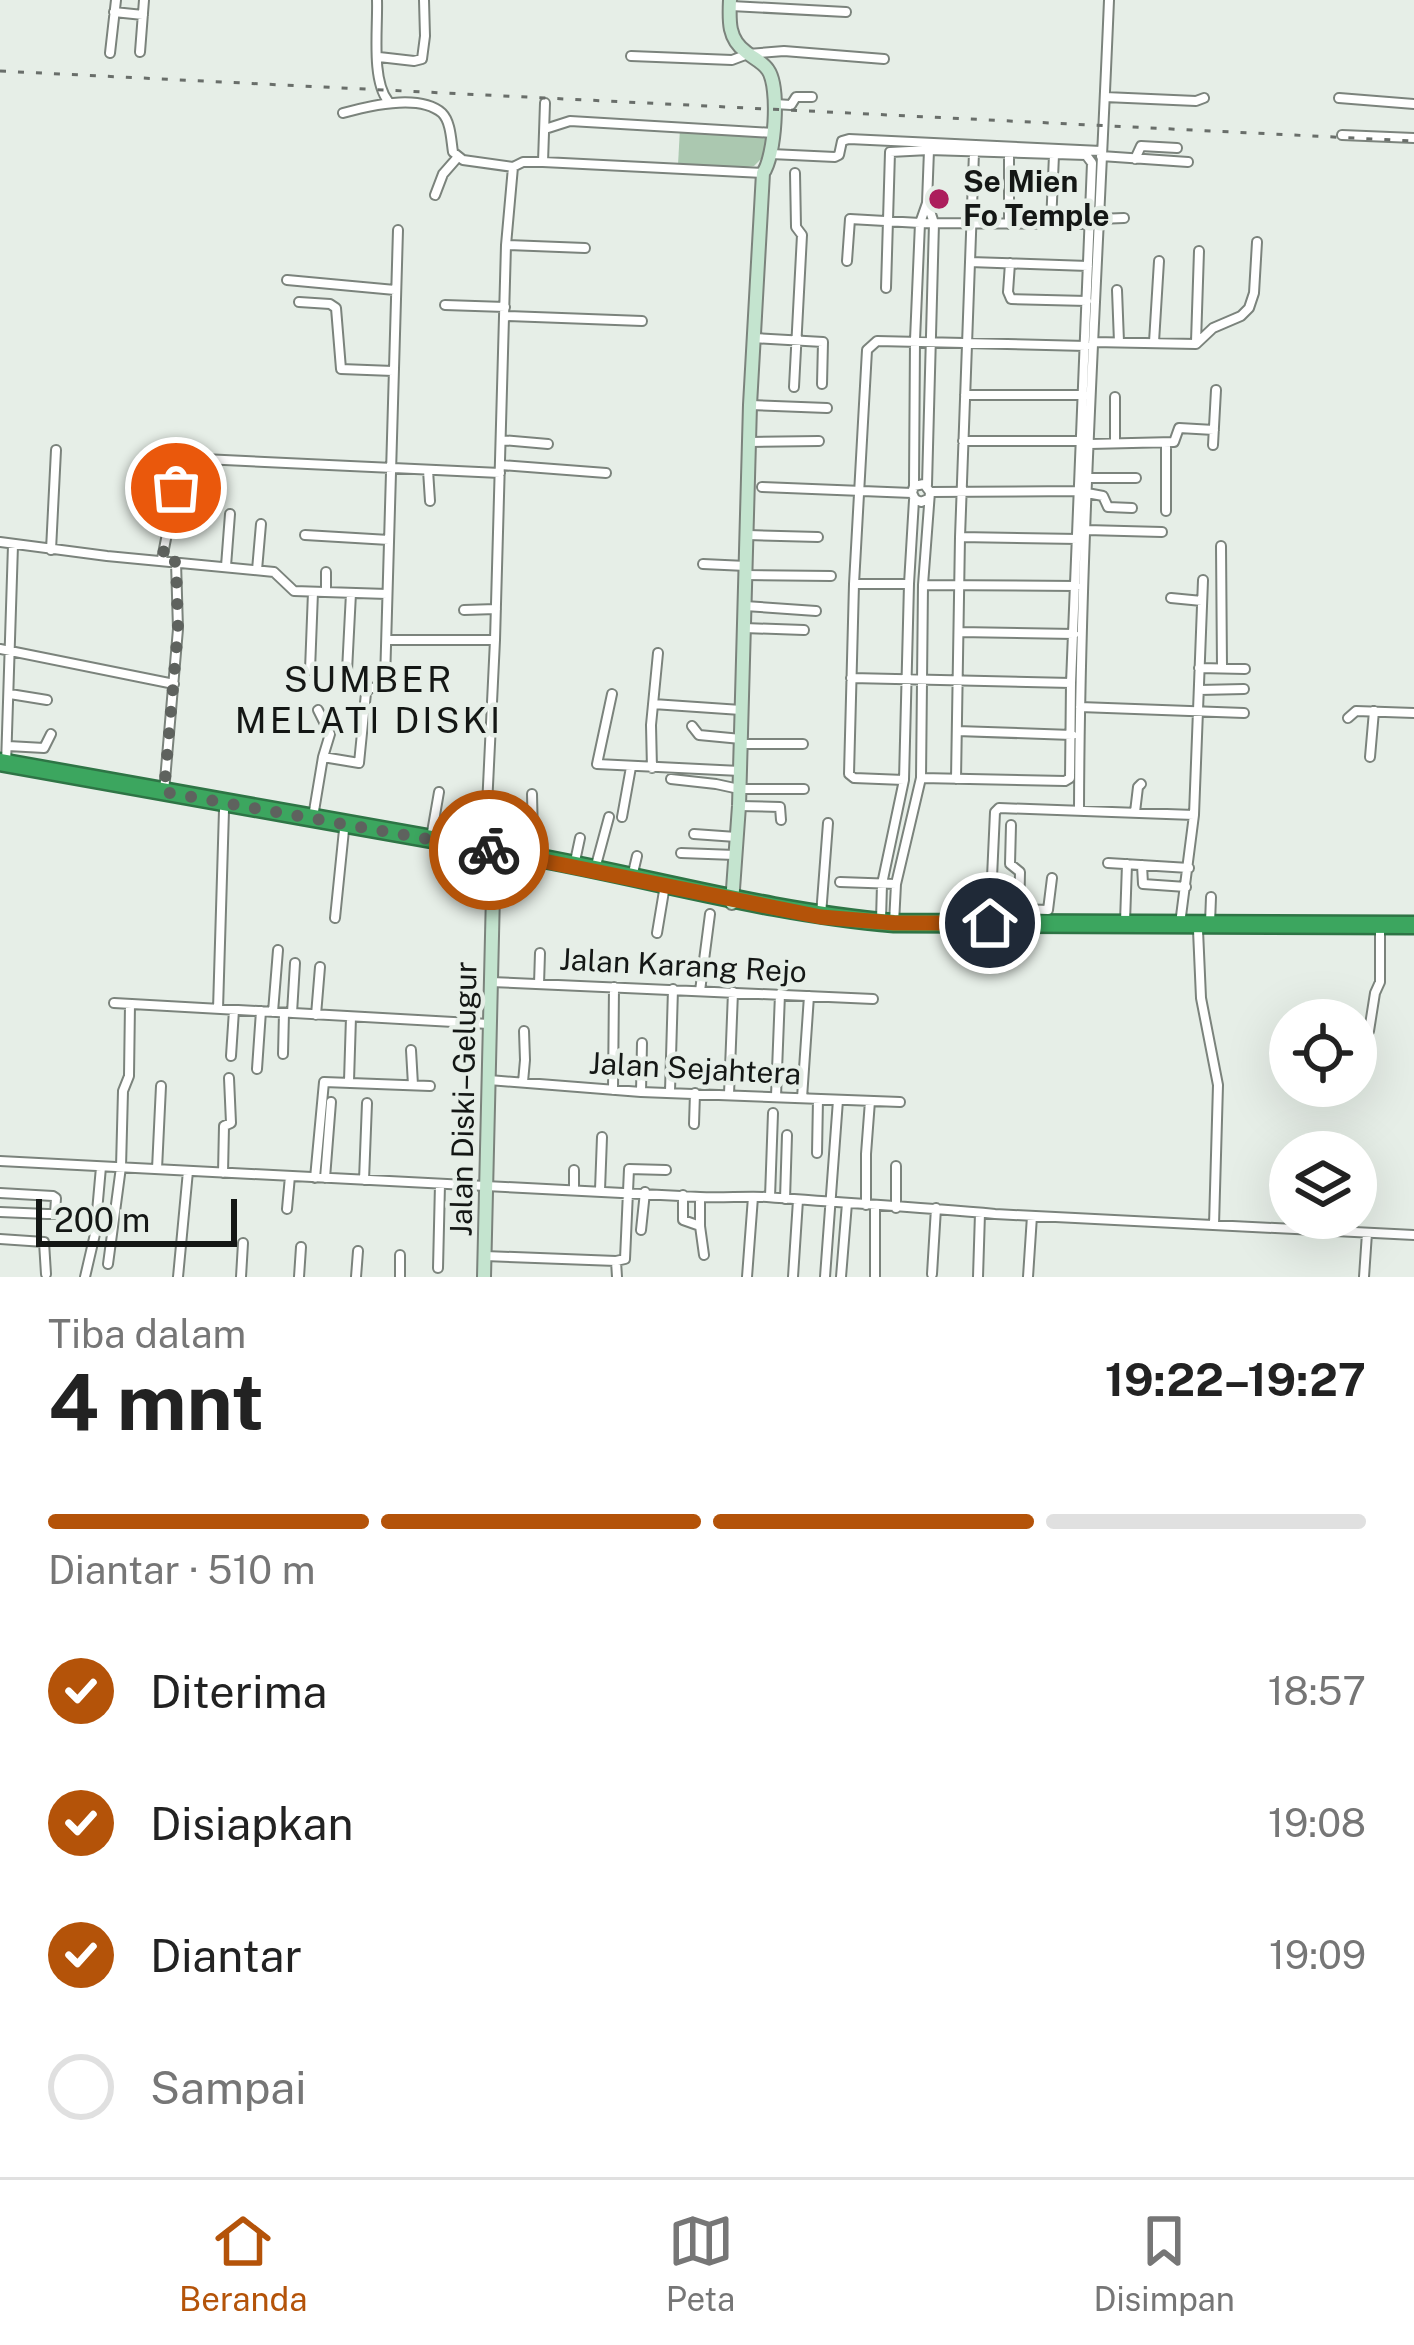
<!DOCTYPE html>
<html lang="id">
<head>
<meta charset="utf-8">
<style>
	:root { --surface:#fff; --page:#f2f2f2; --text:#222; --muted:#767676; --line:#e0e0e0; --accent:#b45309 }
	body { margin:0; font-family:"Public Sans",sans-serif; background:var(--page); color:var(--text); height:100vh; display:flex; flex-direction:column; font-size:45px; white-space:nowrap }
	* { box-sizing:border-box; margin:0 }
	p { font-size:39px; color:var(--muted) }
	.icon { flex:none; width:66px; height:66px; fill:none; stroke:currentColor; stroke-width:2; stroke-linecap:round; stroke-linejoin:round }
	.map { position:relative; height:1277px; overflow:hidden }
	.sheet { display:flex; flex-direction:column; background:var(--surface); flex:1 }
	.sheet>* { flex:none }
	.buttons { position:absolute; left:1269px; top:999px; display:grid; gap:24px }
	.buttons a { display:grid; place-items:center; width:108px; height:108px; border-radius:50%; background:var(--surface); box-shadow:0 12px 48px #0002; font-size:60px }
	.scale { position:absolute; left:36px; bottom:30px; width:201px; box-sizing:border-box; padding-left:12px; border:6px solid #141715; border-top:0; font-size:33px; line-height:42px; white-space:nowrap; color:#141715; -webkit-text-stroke:9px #e6eee7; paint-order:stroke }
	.pin { position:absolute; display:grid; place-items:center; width:102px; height:102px; color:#fff; margin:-51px; border:6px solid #fff; border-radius:50%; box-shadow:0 3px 12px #0007 }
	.courier { position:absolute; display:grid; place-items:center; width:120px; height:120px; margin:-60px; border:9px solid #b45309; border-radius:50%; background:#fff; color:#222; box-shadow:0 3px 15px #0007 }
	.head em { font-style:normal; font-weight:700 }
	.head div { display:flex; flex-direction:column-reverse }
	.head { display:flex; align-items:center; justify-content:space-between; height:204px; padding:0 48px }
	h1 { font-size:78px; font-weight:700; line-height:90px }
	.bar { display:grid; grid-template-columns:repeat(4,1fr); gap:18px 12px; align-content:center; height:144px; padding:0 48px }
	.bar i { height:15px; border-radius:9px; background:var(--line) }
	.bar .current { background:var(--accent) }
	.bar p { grid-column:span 4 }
	ol { padding:0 48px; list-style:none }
	li { display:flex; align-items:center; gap:36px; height:132px }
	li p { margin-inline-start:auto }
	li .icon { padding:12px; border-radius:50%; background:var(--accent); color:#fff; stroke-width:4 }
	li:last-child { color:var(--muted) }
	li i { width:66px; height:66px; border:6px solid var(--line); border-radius:50% }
	.tab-bar { display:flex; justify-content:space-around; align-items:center; height:168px; border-top:3px solid var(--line); background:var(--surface); font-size:33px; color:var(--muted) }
	.tab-bar a { display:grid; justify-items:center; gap:6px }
	.tab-bar .current { color:var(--accent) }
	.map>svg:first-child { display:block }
	.green { fill:#abc8b0 }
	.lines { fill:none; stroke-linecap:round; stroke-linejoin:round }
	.street-casing { stroke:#7b837c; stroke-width:12 }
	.secondary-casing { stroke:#7b837c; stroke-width:16 }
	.highway-casing { stroke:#2e7445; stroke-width:21 }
	.street { stroke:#fff; stroke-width:8 }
	.secondary { stroke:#c4e4cf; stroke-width:12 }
	.highway { stroke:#3ca65f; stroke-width:16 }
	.rail { stroke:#696e6a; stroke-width:3; stroke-dasharray:6 12; stroke-linecap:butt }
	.done { stroke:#5e625e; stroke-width:12; stroke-dasharray:0 21.6 }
	.route { stroke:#b45309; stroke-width:15 }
	.poi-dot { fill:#ac1e5c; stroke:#e6eee7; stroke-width:4.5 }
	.labels { text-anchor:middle; stroke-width:9; stroke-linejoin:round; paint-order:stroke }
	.poi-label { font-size:30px; font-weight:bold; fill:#141715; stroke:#e6eee7; text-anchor:start }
	.street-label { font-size:30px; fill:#141715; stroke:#e6eee7 }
	.quarter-label { font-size:36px; letter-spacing:3px; fill:#141715; stroke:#e6eee7 }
</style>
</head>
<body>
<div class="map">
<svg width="1414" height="1277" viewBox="0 0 1414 1277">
	<rect width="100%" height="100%" fill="#e6eee7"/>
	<path class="green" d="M680 128 766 135 765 155 754 166 745 167 678 165Z"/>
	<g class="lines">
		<defs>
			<path id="street" d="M377 0C378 28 371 79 388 101
				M731 6 846 12
				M114 12 143 15
				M140 52 144 0
				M110 53 116 0
				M631 56 732 60 748 54 784 51 884 59
				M379 57 414 61 422 59 425 36 424 0
				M1105 97 1196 101 1204 98
				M1339 98 1414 104
				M775 104 791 105 796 97H812
				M343 113C368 106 419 93 442 113 451 122 451 140 453 152L463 160 513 167 523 162H543L763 173
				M545 129 570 121 773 133
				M1342 135 1414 138
				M1009 153V224
				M771 154 835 157 839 155 842 141 849 139 1101 151
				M1101 156 1188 162
				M1135 159 1141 146 1177 148
				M543 162 545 103
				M435 195 443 174 457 158
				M1098 219 1124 218
				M1051 224 1054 155
				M506 245 585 248
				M847 261 850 219 920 223 1090 224
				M970 262 1088 266
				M1010 263 1008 292 1011 299 1087 301
				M287 280 395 290
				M886 288 890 152 929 150 1086 155 1092 163 1071 683 1070 778 1065 781 921 778
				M1117 290 1119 342
				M299 302 330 304 336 308 341 369 393 371
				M445 305 505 307
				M505 316 642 321
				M753 338 823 342 822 384
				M1093 342 1196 344 1213 328 1241 316 1249 308 1254 293 1257 242
				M1154 342 1159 261
				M1196 342 1199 251
				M794 387 802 235 796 227 795 173
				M965 395H1084
				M1115 397V443
				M750 405 827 408
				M501 440 548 444
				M963 441H1082
				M750 442 819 441
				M1090 444 1174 442 1179 428 1214 430
				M1213 445 1216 390
				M501 465 606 473
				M428 470 430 501
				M1088 478H1136
				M914 485 915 340 920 223 927 203 929 150
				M927 485 934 223 928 205
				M762 487 912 493
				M930 492 1080 491
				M1087 493 1103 496 1108 507 1132 508
				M1166 511V443
				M1086 530 1162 532
				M305 535 389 540
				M748 535 818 537
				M960 537 1078 539
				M0 542 107 556 274 572 294 591 387 594
				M1221 546 1222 667
				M51 550 56 450
				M162 559 182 458 500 473
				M703 564 746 566
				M226 566 230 514
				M257 570 261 524
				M745 575 831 576
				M854 584H909
				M923 585 1076 586
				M326 592V572
				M1171 598 1202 601
				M745 606 816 611
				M464 610 496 609
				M744 628 804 630
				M959 632 1074 634
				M387 640H495
				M0 649 174 684
				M1199 668 1245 669
				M310 670 313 592
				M347 671 351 593
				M851 678 1071 683
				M1199 690 1244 689
				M10 694 47 700
				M612 694 597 764 740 771
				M653 704 741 710
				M1080 707 1244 713
				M318 710 330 734 323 757
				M1348 718 1356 711 1414 713
				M692 726 699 735 741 739
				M957 731 1072 735
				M742 744H803
				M8 746 44 748 51 734
				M1370 757 1374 711
				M6 765 13 545
				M652 768 651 725 658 653
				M671 779 716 784 739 789H804
				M956 779 960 537 974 152
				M904 780 854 778 849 774 854 584 867 350 877 341 1086 346
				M164 792 178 629 176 562
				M739 806 780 807 781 820
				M1079 809C1080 539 1098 269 1109 0
				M1135 812 1138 787 1141 784
				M313 817 323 757 359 763 366 693 369 689 382 685 385 681 398 230
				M622 817 631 767
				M1011 825 1010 864 1020 872 1019 922
				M694 834 736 837
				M431 838 439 792
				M485 848 495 640 506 245 513 167
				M681 853 735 855
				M529 854 533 838 532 794
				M1108 863 1189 868
				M1142 865 1143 884 1186 887
				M574 866 580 838
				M595 869 609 817
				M632 877 637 856
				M840 882 896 884
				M1020 909 1048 910 1052 878
				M821 915 828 823
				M335 918 344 830
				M881 920 882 884 904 780 909 584 914 500
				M990 921 995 812 999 808 1194 815
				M1125 922 1127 864
				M894 923 896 884 921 778 923 585 930 492 924 484 914 486 912 493 915 499 921 502 928 499
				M1210 923 1211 897
				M1180 924 1194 815 1203 580
				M1198 930 1201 998 1218 1085 1214 1225
				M657 933 664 891
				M491 982 873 999
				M539 984 540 953
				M700 991 710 914
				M114 1003 489 1024
				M218 1009 224 810
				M273 1012 278 950
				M292 1013 295 963
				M316 1015 320 967
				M1369 1031 1375 993 1380 982V931
				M411 1050 413 1085
				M283 1054 284 1013
				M231 1056 234 1010
				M257 1069 261 1011
				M489 1080 641 1092 900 1102
				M349 1081 351 1017
				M523 1082 525 1060 524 1031
				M613 1090 614 987
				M670 1091 673 989
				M641 1092 642 1043
				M729 1094 733 992
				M776 1096 780 994
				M802 1098 809 996
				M694 1124 695 1093
				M817 1153 818 1099
				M0 1161 700 1197C723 1198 745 1196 767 1197 843 1203 919 1207 995 1214L1414 1235
				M896 1166V1208
				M157 1169 161 1086
				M223 1173 224 1126 231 1123 229 1078
				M315 1178 324 1082 430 1086
				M325 1178 331 1102
				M364 1180 367 1103
				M574 1189V1170
				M600 1190 602 1137
				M0 1193 53 1196 56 1198 55 1214H47L0 1212
				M683 1195V1220L700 1226
				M700 1197V1226L704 1255
				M770 1197 773 1113
				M785 1199 787 1135
				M866 1205V1154L870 1101
				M287 1209 290 1176
				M641 1230 645 1192
				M0 1239 44 1242 46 1274
				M400 1255V1277
				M485 1256 616 1261 617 1277
				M616 1261 625 1259 629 1169 666 1170
				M108 1264 121 1167 123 1091 129 1076 130 1004
				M438 1268 440 1184
				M932 1274 936 1208
				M85 1277 95 1234 101 1167
				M178 1277 188 1171
				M241 1277 243 1243
				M299 1277 301 1247
				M356 1277 358 1251
				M747 1277 753 1197
				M793 1277 798 1200
				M825 1277 838 1100
				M841 1277 847 1203
				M875 1277V1205
				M978 1277 980 1213
				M1028 1277 1032 1216
				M1364 1277 1367 1233"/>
			<path id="secondary" d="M730 0C729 21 728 39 746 52 753 58 763 62 768 70 780 87 775 157 763 173L750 405 739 806 732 903
				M484 1277 494 851"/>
			<path id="highway" d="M0 762C176 795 352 824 528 856 651 878 770 913 894 923L1414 925"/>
		</defs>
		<use href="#street" class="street-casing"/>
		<use href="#secondary" class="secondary-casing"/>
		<use href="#highway" class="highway-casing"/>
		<use href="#street" class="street"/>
		<use href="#secondary" class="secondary"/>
		<use href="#highway" class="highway"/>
		<path class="rail" d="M0 71 1414 141"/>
	</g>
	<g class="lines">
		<path class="done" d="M176 488 162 560 176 562 178 629 164 792 489 850"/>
		<path class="route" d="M489 850 821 917 894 923H990"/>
	</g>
	<circle class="poi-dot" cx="939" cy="199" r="12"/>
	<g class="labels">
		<g class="poi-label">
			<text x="963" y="192">Se Mien<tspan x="963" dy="34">Fo Temple</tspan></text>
		</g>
		<g class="street-label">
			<text transform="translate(683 966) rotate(3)" y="10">Jalan Karang Rejo</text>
			<text transform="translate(695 1069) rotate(3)" y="10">Jalan Sejahtera</text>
			<text transform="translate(464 1099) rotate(-89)" y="10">Jalan Diski–Gelugur</text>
		</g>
		<g class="quarter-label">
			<text x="369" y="692">SUMBER<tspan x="369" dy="41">MELATI DISKI</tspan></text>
		</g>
	</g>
</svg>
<div class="buttons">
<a><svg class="icon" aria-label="locate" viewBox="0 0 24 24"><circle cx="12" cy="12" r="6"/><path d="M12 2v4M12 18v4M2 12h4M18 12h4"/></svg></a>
<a><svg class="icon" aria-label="layers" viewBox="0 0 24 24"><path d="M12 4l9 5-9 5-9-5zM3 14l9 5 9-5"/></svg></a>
</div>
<div class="scale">200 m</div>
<div class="pin" style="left:176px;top:488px;background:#ea580c"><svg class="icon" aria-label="bag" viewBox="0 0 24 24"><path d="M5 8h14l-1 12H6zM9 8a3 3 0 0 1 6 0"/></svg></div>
<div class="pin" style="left:990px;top:923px;background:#1f2937"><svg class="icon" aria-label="home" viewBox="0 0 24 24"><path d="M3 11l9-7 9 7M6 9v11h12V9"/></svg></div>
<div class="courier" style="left:489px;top:850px"><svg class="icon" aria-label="bike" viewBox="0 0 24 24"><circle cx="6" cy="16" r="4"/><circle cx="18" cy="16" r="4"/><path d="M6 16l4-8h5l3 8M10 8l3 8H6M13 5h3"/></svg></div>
</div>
<section class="sheet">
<div class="head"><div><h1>4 mnt</h1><p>Tiba dalam</p></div><em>19:22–19:27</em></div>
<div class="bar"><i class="current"></i><i class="current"></i><i class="current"></i><i></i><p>Diantar · 510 m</p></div>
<ol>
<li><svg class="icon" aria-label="check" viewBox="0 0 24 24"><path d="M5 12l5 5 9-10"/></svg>Diterima<p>18:57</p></li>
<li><svg class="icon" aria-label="check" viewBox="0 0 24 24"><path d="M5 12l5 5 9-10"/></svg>Disiapkan<p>19:08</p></li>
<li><svg class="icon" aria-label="check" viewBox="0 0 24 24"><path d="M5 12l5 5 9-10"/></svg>Diantar<p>19:09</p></li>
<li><i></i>Sampai</li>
</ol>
</section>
<nav class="tab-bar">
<a class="current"><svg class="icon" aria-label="home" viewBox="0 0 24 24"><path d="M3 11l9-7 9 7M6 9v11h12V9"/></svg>Beranda</a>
<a><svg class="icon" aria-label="map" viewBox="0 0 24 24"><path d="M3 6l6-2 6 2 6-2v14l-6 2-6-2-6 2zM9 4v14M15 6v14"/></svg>Peta</a>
<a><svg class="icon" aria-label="saved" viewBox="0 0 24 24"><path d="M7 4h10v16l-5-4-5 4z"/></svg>Disimpan</a>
</nav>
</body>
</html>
